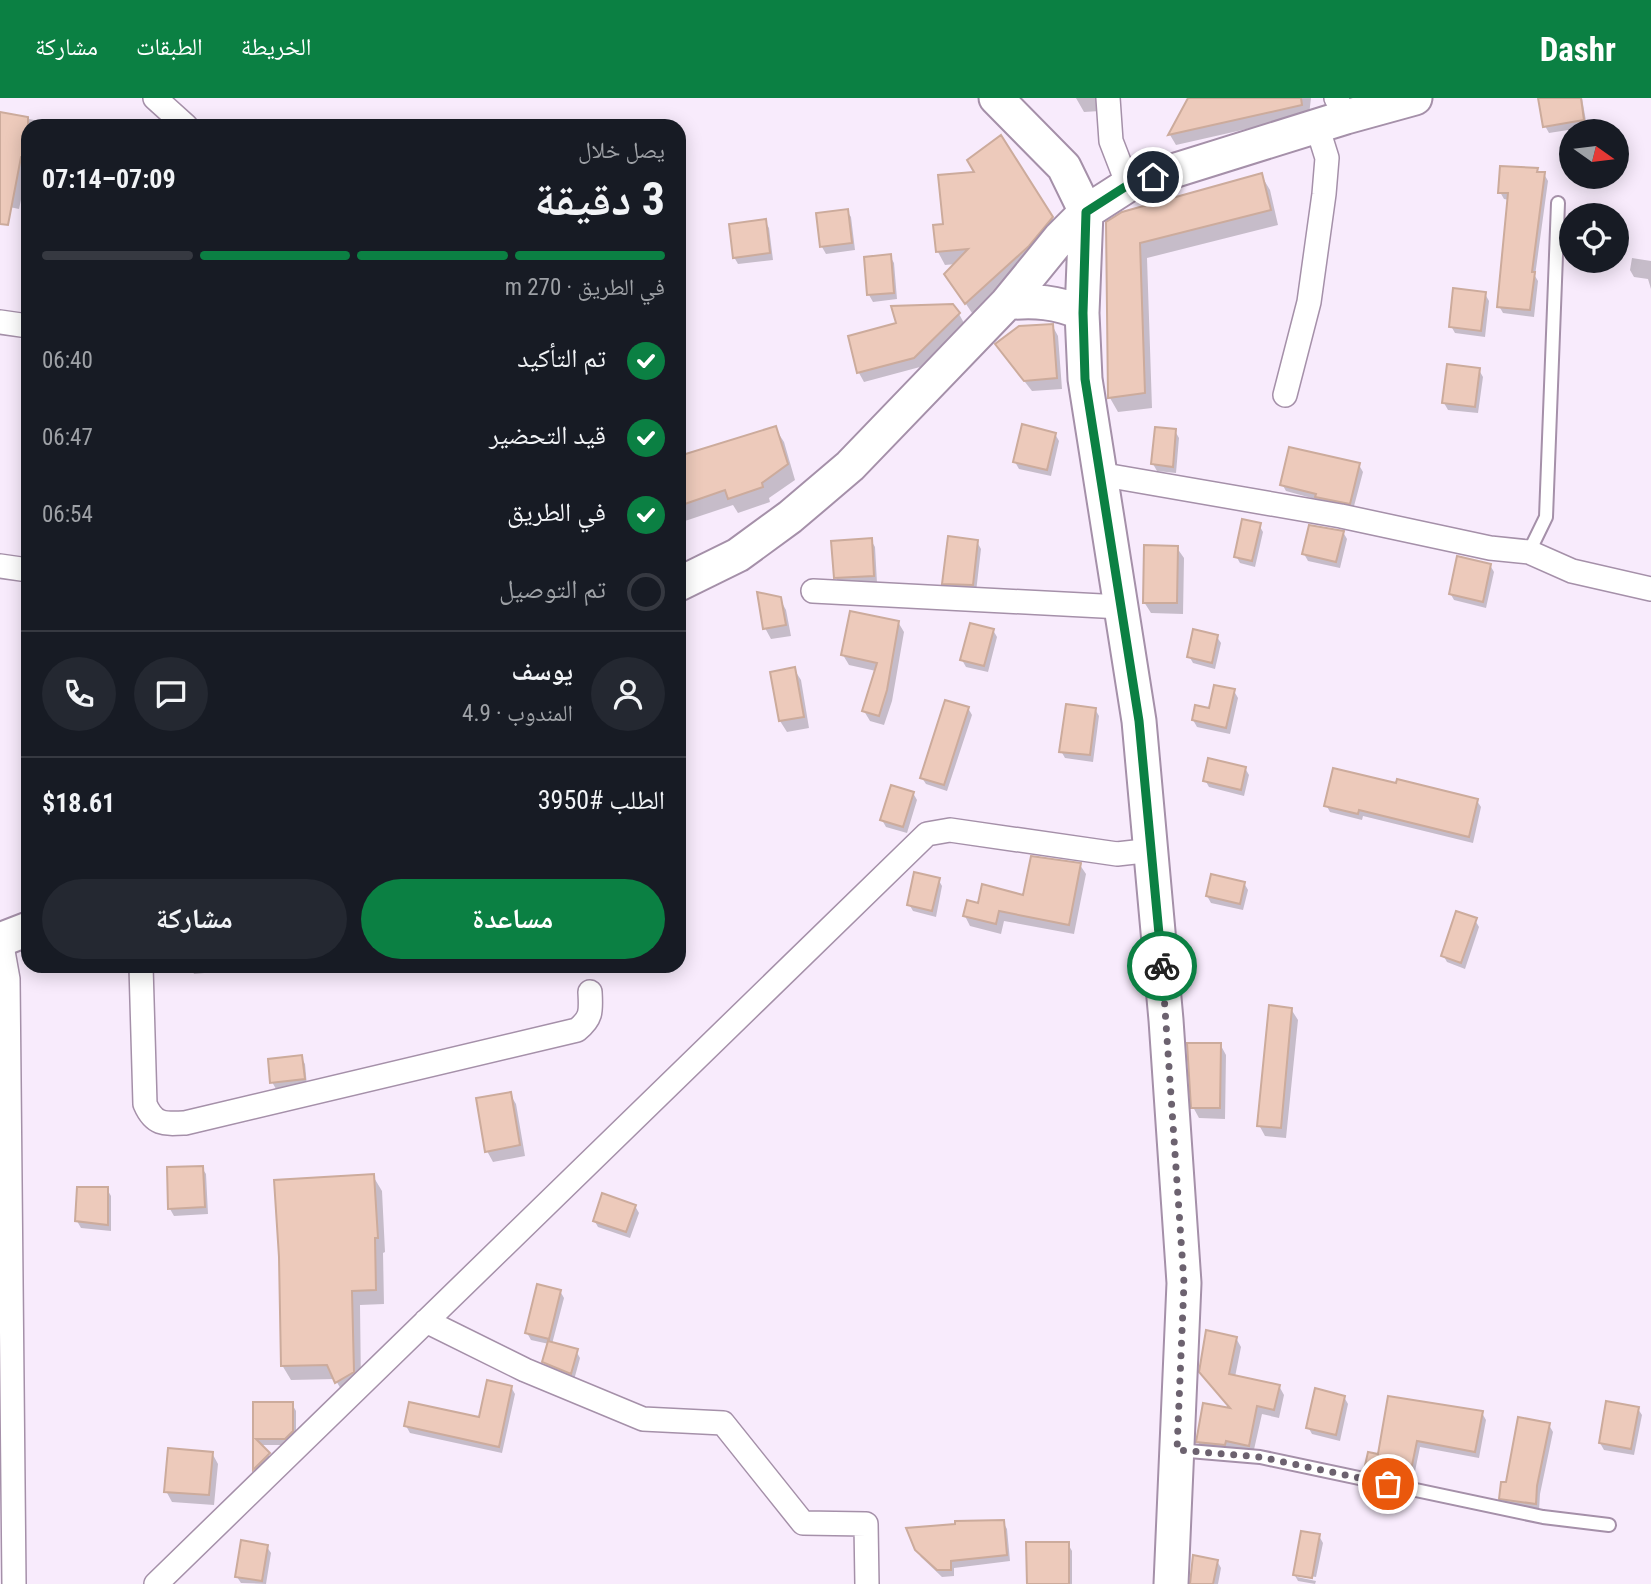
<!DOCTYPE html>
<html lang="ar">
<head>
<meta charset="utf-8">
<style>
	:root { --surface:#171b24; --page:#242831; --text:#f1f3f6; --muted:#9ea1a6; --line:#363941; --accent:#0b8043 }
	body { margin:0; font-family:"Roboto Condensed","Noto Naskh Arabic",sans-serif; background:var(--page); color:var(--text); direction:rtl; height:100vh; display:flex; flex-direction:column; font-size:26px; white-space:nowrap }
	* { box-sizing:border-box; margin:0 }
	p { font-size:23px; color:var(--muted) }
	.icon { flex:none; width:38px; height:38px; fill:none; stroke:currentColor; stroke-width:2; stroke-linecap:round; stroke-linejoin:round }
	.map { position:relative; flex:1; overflow:hidden; direction:ltr }
	.side { position:absolute; left:21px; top:21px; width:665px; height:854px; display:flex; flex-direction:column; background:var(--surface); border-radius:21px; box-shadow:0 4px 18px #0003; direction:rtl }
	.side>* { flex:none }
	.needle { width:46px; rotate:104deg }
	.buttons { position:absolute; left:1559px; top:21px; display:grid; gap:14px }
	.buttons a { display:grid; place-items:center; width:70px; height:70px; border-radius:50%; background:var(--surface); box-shadow:0 4px 18px #0003; font-size:35px }
	.pin { position:absolute; display:grid; place-items:center; width:60px; height:60px; color:#fff; margin:-30px; border:4px solid #fff; border-radius:50%; box-shadow:0 2px 7px #0007 }
	.courier { position:absolute; display:grid; place-items:center; width:70px; height:70px; margin:-35px; border:5px solid #0b8043; border-radius:50%; background:#fff; color:#222; box-shadow:0 2px 9px #0007 }
	.head em { font-style:normal; font-weight:700 }
	.head div { display:flex; flex-direction:column-reverse }
	.head { display:flex; align-items:center; justify-content:space-between; height:119px; padding:0 21px }
	h1 { font-size:46px; font-weight:700; line-height:52px }
	.bar { display:grid; grid-template-columns:repeat(4,1fr); gap:10px 7px; align-content:center; height:84px; padding:0 21px }
	.bar i { height:9px; border-radius:5px; background:var(--line) }
	.bar .current { background:var(--accent) }
	.bar p { grid-column:span 4 }
	.line { display:flex; align-items:center; gap:18px; padding:0 21px; border-top:2px solid var(--line) }
	.line div { flex:1 }
	.round { display:grid; place-items:center; flex:none; width:74px; height:74px; border-radius:37px; background:var(--page) }
	ol { padding:0 21px; list-style:none }
	li { display:flex; align-items:center; gap:21px; height:77px }
	li p { margin-inline-start:auto }
	li .icon { padding:7px; border-radius:50%; background:var(--accent); color:#fff; stroke-width:4 }
	li:last-child { color:var(--muted) }
	li i { width:38px; height:38px; border:4px solid var(--line); border-radius:50% }
	.action { display:flex; gap:14px; margin-top:auto; padding:14px 21px }
	.action a { flex:1; height:80px; border-radius:42px; background:var(--accent); color:#fff; font-size:28px; font-weight:700; line-height:80px; text-align:center }
	.action a+a { background:var(--page); color:var(--text) }
	header { display:flex; align-items:center; gap:42px; box-sizing:border-box; height:98px; padding:0 35px; background:var(--accent); color:#fff }
	header strong { font-size:33px }
	nav { display:flex; gap:38px; margin-inline-start:auto; font-size:24px }
	.map>svg:first-child { display:block }
	.shadow { fill:#0003 }
	.building { fill:#edcabb; stroke:#ccab9c; stroke-width:2 }
	.lines { fill:none; stroke-linecap:round; stroke-linejoin:round }
	.lane-casing { stroke:#a590a9; stroke-width:16 }
	.street-casing { stroke:#a590a9; stroke-width:26 }
	.secondary-casing { stroke:#a590a9; stroke-width:37 }
	.lane { stroke:#fff; stroke-width:12 }
	.street { stroke:#fff; stroke-width:23 }
	.secondary { stroke:#fff; stroke-width:33 }
	.done { stroke:#6c626f; stroke-width:7; stroke-dasharray:0 12.6 }
	.route { stroke:#0b8043; stroke-width:9 }
</style>
</head>
<body>
<header>
<strong>Dashr</strong>
<nav><a>الخريطة</a><a>الطبقات</a><a>مشاركة</a></nav>
</header>
<div class="map">
<svg width="1651" height="1486" viewBox="0 0 1651 1486">
	<rect width="100%" height="100%" fill="#f8ebfc"/>
	<path class="shadow" d="M1076 0H1099L1100 13 1084 14Z
		M1190 0H1311L1309 17 1176 47 1170 37Z
		M1540 0H1582L1587 29 1549 35 1545 28Z
		M0 15 63 28H28V69L19 111 0 107Z
		M1537 71 1539 76H1544L1548 83 1535 178 1538 183 1534 219 1503 215 1499 208 1509 102 1504 101 1500 94Z
		M1261 77 1270 92 1278 127 1147 160 1152 310 1118 314 1110 300 1107 125Z
		M847 113 851 119 855 152 826 156 822 149 818 116Z
		M1052 120 1060 134 974 218 946 176 956 166 945 167 938 154Z
		M765 123 769 130 773 162 738 166 734 159Z
		M890 158 894 165 897 201 873 204 869 197Z
		M1632 160 1651 163V191L1648 181 1634 179 1630 172Z
		M1485 196 1489 203 1485 239 1455 235 1451 228Z
		M959 216 964 225 920 269 864 284 859 275 850 239Z
		M1052 227 1058 238 1062 291 1032 293 1004 257Z
		M1479 272 1483 279 1478 315 1448 312 1444 305Z
		M775 330 784 344 795 382 769 400 770 404 738 415 733 407 679 425V360Z
		M1175 333 1179 340 1176 375 1157 373 1153 366Z
		M1055 336 1059 343 1051 378 1019 371 1015 364Z
		M1359 367 1363 374 1353 412 1321 406 1319 402 1286 393 1282 386Z
		M1259 427 1263 434 1255 469 1240 465 1236 458Z
		M1343 434 1347 441 1340 470 1308 463 1304 456Z
		M871 442 875 449 877 485 840 486 836 480Z
		M977 444 981 451 976 494 948 492 944 485Z
		M1177 450 1184 460 1183 516 1151 515 1144 504Z
		M1490 467 1494 474 1486 510 1454 502 1450 495Z
		M780 501 786 512 791 538 771 541 765 530Z
		M898 524 904 534 892 603 884 627 870 623 864 613 876 573 849 567 843 557Z
		M993 532 997 539 988 574 966 569 962 562Z
		M1217 539 1221 545 1215 571 1193 565 1189 558Z
		M794 571 801 582 809 630 787 634 780 623 772 575Z
		M1234 593 1238 600 1230 636 1197 629 1193 622 1211 612Z
		M968 610 972 617 947 693 926 686 922 680Z
		M1095 611 1099 618 1093 664 1065 660 1061 653Z
		M1245 670 1249 677 1244 698 1209 689 1205 682Z
		M913 695 917 702 907 735 886 729 882 722Z
		M1477 703 1481 709 1473 745 1363 718 1362 722 1330 714 1326 707Z
		M1080 767 1086 776 1074 836 1004 823 1001 836 970 828 965 818 979 807 1024 799Z
		M938 781 942 788 936 819 913 813 909 806Z
		M1244 785 1248 792 1243 812 1211 805 1207 798Z
		M1475 822 1479 829 1465 871 1447 864 1443 857Z
		M191 868H214L215 874 194 876Z
		M1291 911 1298 922 1286 1040 1265 1038 1259 1027Z
		M1220 946 1226 957 1225 1021 1199 1020 1193 1009Z
		M301 959 305 966 307 988 276 991 272 984Z
		M510 996 516 1006 525 1058 493 1064 487 1053Z
		M202 1070 206 1076 208 1116 174 1118 170 1111Z
		M373 1078 382 1093 385 1154 383 1155 384 1206 360 1207 361 1289 345 1298 335 1281 291 1282 282 1267Z
		M107 1091 111 1098V1133L81 1130 77 1123Z
		M635 1108 639 1115 630 1140 598 1129 594 1122Z
		M560 1193 564 1200 552 1246 576 1253 580 1260 574 1282 548 1271 544 1264 549 1246 531 1242 527 1235Z
		M1236 1240 1241 1249 1235 1279 1279 1288 1284 1297 1279 1320 1262 1316 1253 1356 1203 1353 1198 1344 1232 1312 1207 1283Z
		M511 1289 515 1296 502 1355 410 1335 406 1328 480 1321Z
		M1344 1299 1348 1306 1340 1343 1312 1336 1308 1329Z
		M255 1306H292L296 1313V1341L289 1347H260L273 1363 258 1377 255 1371Z
		M1638 1311 1642 1317 1634 1357 1604 1352 1600 1345Z
		M1482 1315 1486 1322 1479 1360 1420 1349 1412 1388 1370 1379 1366 1372 1379 1358Z
		M1549 1327 1553 1334 1540 1396 1539 1413 1505 1407 1501 1400 1507 1386Z
		M212 1355 218 1366 214 1407 172 1404 166 1393Z
		M1003 1424 1007 1431 1010 1463 954 1470V1478L942 1479 921 1459 916 1451Z
		M1319 1438 1323 1445 1316 1479 1297 1476V1479L1316 1483 1315 1486 1298 1483 1294 1476Z
		M1068 1446 1072 1453V1486H1028Z
		M267 1449 271 1455 266 1486 241 1485 237 1479Z
		M1217 1463 1221 1470 1218 1486H1192Z"/>
	<path class="building" d="M1188 0H1301L1302 7 1168 37Z
		M1538 0H1581L1584 22 1543 29Z
		M0 14 28 19V60L21 59 8 127 0 126Z
		M1001 37 1053 119 1029 148 965 206 944 176 968 151 936 154 933 127 943 126 938 77 974 74 967 62Z
		M1500 68 1538 70 1537 74H1545L1532 174H1535L1530 212 1497 209 1508 95H1498Z
		M1262 75 1271 112 1140 145 1145 295 1108 300 1106 124 1122 114Z
		M848 111 852 145 820 149 816 115Z
		M766 121 770 155 733 160 729 126Z
		M891 156 894 195 867 197 864 159Z
		M1453 190 1486 194 1481 233 1449 229Z
		M953 206 960 215 914 260 857 275 848 238 896 225 891 208Z
		M1053 226 1057 280 1024 283 995 246 1019 228Z
		M1447 266 1480 270 1475 309 1442 305Z
		M1022 326 1056 335 1047 372 1013 364Z
		M776 328 788 366 762 385 763 389 728 401 725 392 679 408V358Z
		M1155 329 1176 331 1173 369 1151 366Z
		M1289 349 1360 365 1350 406 1315 399 1316 396 1280 387Z
		M1242 421 1261 425 1252 463 1234 459Z
		M1309 427 1344 433 1336 464 1302 456Z
		M948 438 978 442 973 487 942 486Z
		M872 440 874 478 834 480 831 443Z
		M1144 447 1178 448 1177 505H1143Z
		M1457 458 1491 466 1483 504 1449 496Z
		M757 494 781 499 786 527 763 531Z
		M850 513 899 523 887 592 879 618 862 613 877 565 841 557Z
		M970 525 994 531 984 568 960 562Z
		M1193 531 1218 537 1212 565 1187 559Z
		M795 569 804 619 779 623 770 574Z
		M1214 587 1235 591 1226 630 1192 622 1195 607 1209 610Z
		M945 602 969 609 944 687 920 680Z
		M1066 606 1096 610 1090 657 1059 654Z
		M1208 660 1246 669 1241 692 1203 683Z
		M1333 670 1396 685 1397 681 1478 701 1469 739 1359 712 1358 716 1324 708Z
		M891 687 914 694 903 729 880 722Z
		M1031 758 1081 765 1069 827 999 813 996 826 963 818 967 802 978 805 982 786 1023 797Z
		M914 774 940 780 932 813 907 807Z
		M1211 776 1245 784 1240 806 1206 798Z
		M1456 813 1477 820 1461 865 1441 858Z
		M1269 907 1292 910 1281 1030 1257 1028Z
		M1187 945H1221L1220 1010H1191Z
		M302 957 305 981 270 985 268 961Z
		M511 994 520 1047 485 1054 476 1000Z
		M203 1068 205 1109 168 1111 167 1069Z
		M374 1076 378 1140H375L376 1192 352 1193 354 1274 335 1285 327 1267 281 1268 279 1159 274 1082Z
		M77 1089H108V1127L75 1123Z
		M602 1095 636 1107 626 1134 593 1123Z
		M537 1186 561 1192 549 1241 525 1235Z
		M1206 1232 1237 1239 1229 1276 1280 1287 1274 1312 1257 1308 1249 1348 1226 1343 1225 1347 1196 1344 1203 1305 1230 1310 1199 1274Z
		M548 1243 578 1251 571 1276 542 1264Z
		M487 1282 512 1288 499 1349 404 1328 409 1304 479 1319Z
		M1315 1290 1345 1298 1336 1337 1306 1330Z
		M1388 1298 1483 1313 1475 1354 1417 1343 1409 1382 1364 1372 1368 1354 1378 1356Z
		M1606 1303 1639 1309 1631 1351 1599 1345Z
		M253 1304H293V1333L285 1341H256L270 1355 253 1372Z
		M1518 1319 1550 1325 1537 1388 1536 1406 1499 1401 1501 1384H1506Z
		M168 1350 213 1354 209 1397 164 1394Z
		M1004 1422 1007 1457 951 1463V1472H937L915 1452 906 1430 955 1426V1423Z
		M1301 1433 1320 1436 1312 1480 1293 1477Z
		M241 1442 268 1447 262 1483 235 1479Z
		M1026 1444H1069V1486H1027Z
		M1193 1457 1218 1462 1213 1486H1190Z"/>
	<g class="lines">
		<defs>
			<path id="lane" d="M1529 454 1546 419 1558 105
				M1177 1352 1260 1359 1543 1419 1609 1427"/>
			<path id="street" d="M155 0 186 28
				M1108 0 1111 43 1128 87
				M1336 0 1346 19
				M0 224 28 228
				M1285 297 1309 204 1324 96 1327 60 1317 28
				M1099 376 1341 418 1490 450 1529 454 1572 473 1651 491
				M0 468 28 472
				M813 493 1121 509
				M1 842 8 881 14 1486
				M141 868 145 1006C154 1027 164 1026 185 1025L577 932C592 920 591 913 590 894
				M426 1223 525 1272 643 1321 723 1325 803 1425 866 1426 867 1486
				M156 1486 927 736 950 732 1117 756 1153 752"/>
			<path id="secondary" d="M996 0 1064 69 1086 114 1082 215 1085 281 1139 623 1166 922 1184 1185 1171 1486
				M1007 205C1034 202 1057 204 1082 215
				M679 486 738 457 790 419 850 368 1007 205 1060 140 1086 114 1128 87 1346 19 1415 0
				M0 842 28 831"/>
		</defs>
		<use href="#lane" class="lane-casing"/>
		<use href="#street" class="street-casing"/>
		<use href="#secondary" class="secondary-casing"/>
		<use href="#lane" class="lane"/>
		<use href="#street" class="street"/>
		<use href="#secondary" class="secondary"/>
	</g>
	<g class="lines">
		<path class="done" d="M1162 868 1184 1185 1177 1352 1260 1359 1388 1386"/>
		<path class="route" d="M1153 79 1128 87 1086 114 1083 215 1085 281 1139 623 1162 868"/>
	</g>
</svg>
<div class="buttons">
<a><svg class="needle" viewBox="-14 -14 28 28"><path d="M0-13l5 13h-10z" fill="#e53935"/><path d="M0 13l5-13h-10z" fill="#9ea1a6"/></svg></a>
<a><svg class="icon" aria-label="locate" viewBox="0 0 24 24"><circle cx="12" cy="12" r="6"/><path d="M12 2v4M12 18v4M2 12h4M18 12h4"/></svg></a>
</div>
<div class="pin" style="left:1388px;top:1386px;background:#ea580c"><svg class="icon" aria-label="bag" viewBox="0 0 24 24"><path d="M5 8h14l-1 12H6zM9 8a3 3 0 0 1 6 0"/></svg></div>
<div class="pin" style="left:1153px;top:79px;background:#1f2937"><svg class="icon" aria-label="home" viewBox="0 0 24 24"><path d="M3 11l9-7 9 7M6 9v11h12V9"/></svg></div>
<div class="courier" style="left:1162px;top:868px"><svg class="icon" aria-label="bike" viewBox="0 0 24 24"><circle cx="6" cy="16" r="4"/><circle cx="18" cy="16" r="4"/><path d="M6 16l4-8h5l3 8M10 8l3 8H6M13 5h3"/></svg></div>
<section class="side">
<div class="head"><div><h1>3 دقيقة</h1><p>يصل خلال</p></div><em>07:09–07:14</em></div>
<div class="bar"><i class="current"></i><i class="current"></i><i class="current"></i><i></i><p>في الطريق · 270 m</p></div>
<ol>
<li><svg class="icon" aria-label="check" viewBox="0 0 24 24"><path d="M5 12l5 5 9-10"/></svg>تم التأكيد<p>06:40</p></li>
<li><svg class="icon" aria-label="check" viewBox="0 0 24 24"><path d="M5 12l5 5 9-10"/></svg>قيد التحضير<p>06:47</p></li>
<li><svg class="icon" aria-label="check" viewBox="0 0 24 24"><path d="M5 12l5 5 9-10"/></svg>في الطريق<p>06:54</p></li>
<li><i></i>تم التوصيل</li>
</ol>
<div class="line" style="height:126px"><a class="round"><svg class="icon" aria-label="person" viewBox="0 0 24 24"><circle cx="12" cy="8" r="4"/><path d="M4 21q1-7 8-7t8 7"/></svg></a><div><b>يوسف</b><p>المندوب · 4.9</p></div><a class="round"><svg class="icon" aria-label="chat" viewBox="0 0 24 24"><path d="M4 5h16v11H9l-5 4z"/></svg></a><a class="round"><svg class="icon" aria-label="phone" viewBox="0 0 24 24"><path d="M5 4h4l2 5-3 2q2 4 5 5l2-3 5 2v4C11 20 4 13 5 4z"/></svg></a></div>
<div class="line" style="height:91px"><div>الطلب #3950</div><b>$18.61</b></div>
<div class="action"><a>مساعدة</a><a>مشاركة</a></div>
</section>
</div>
</body>
</html>
